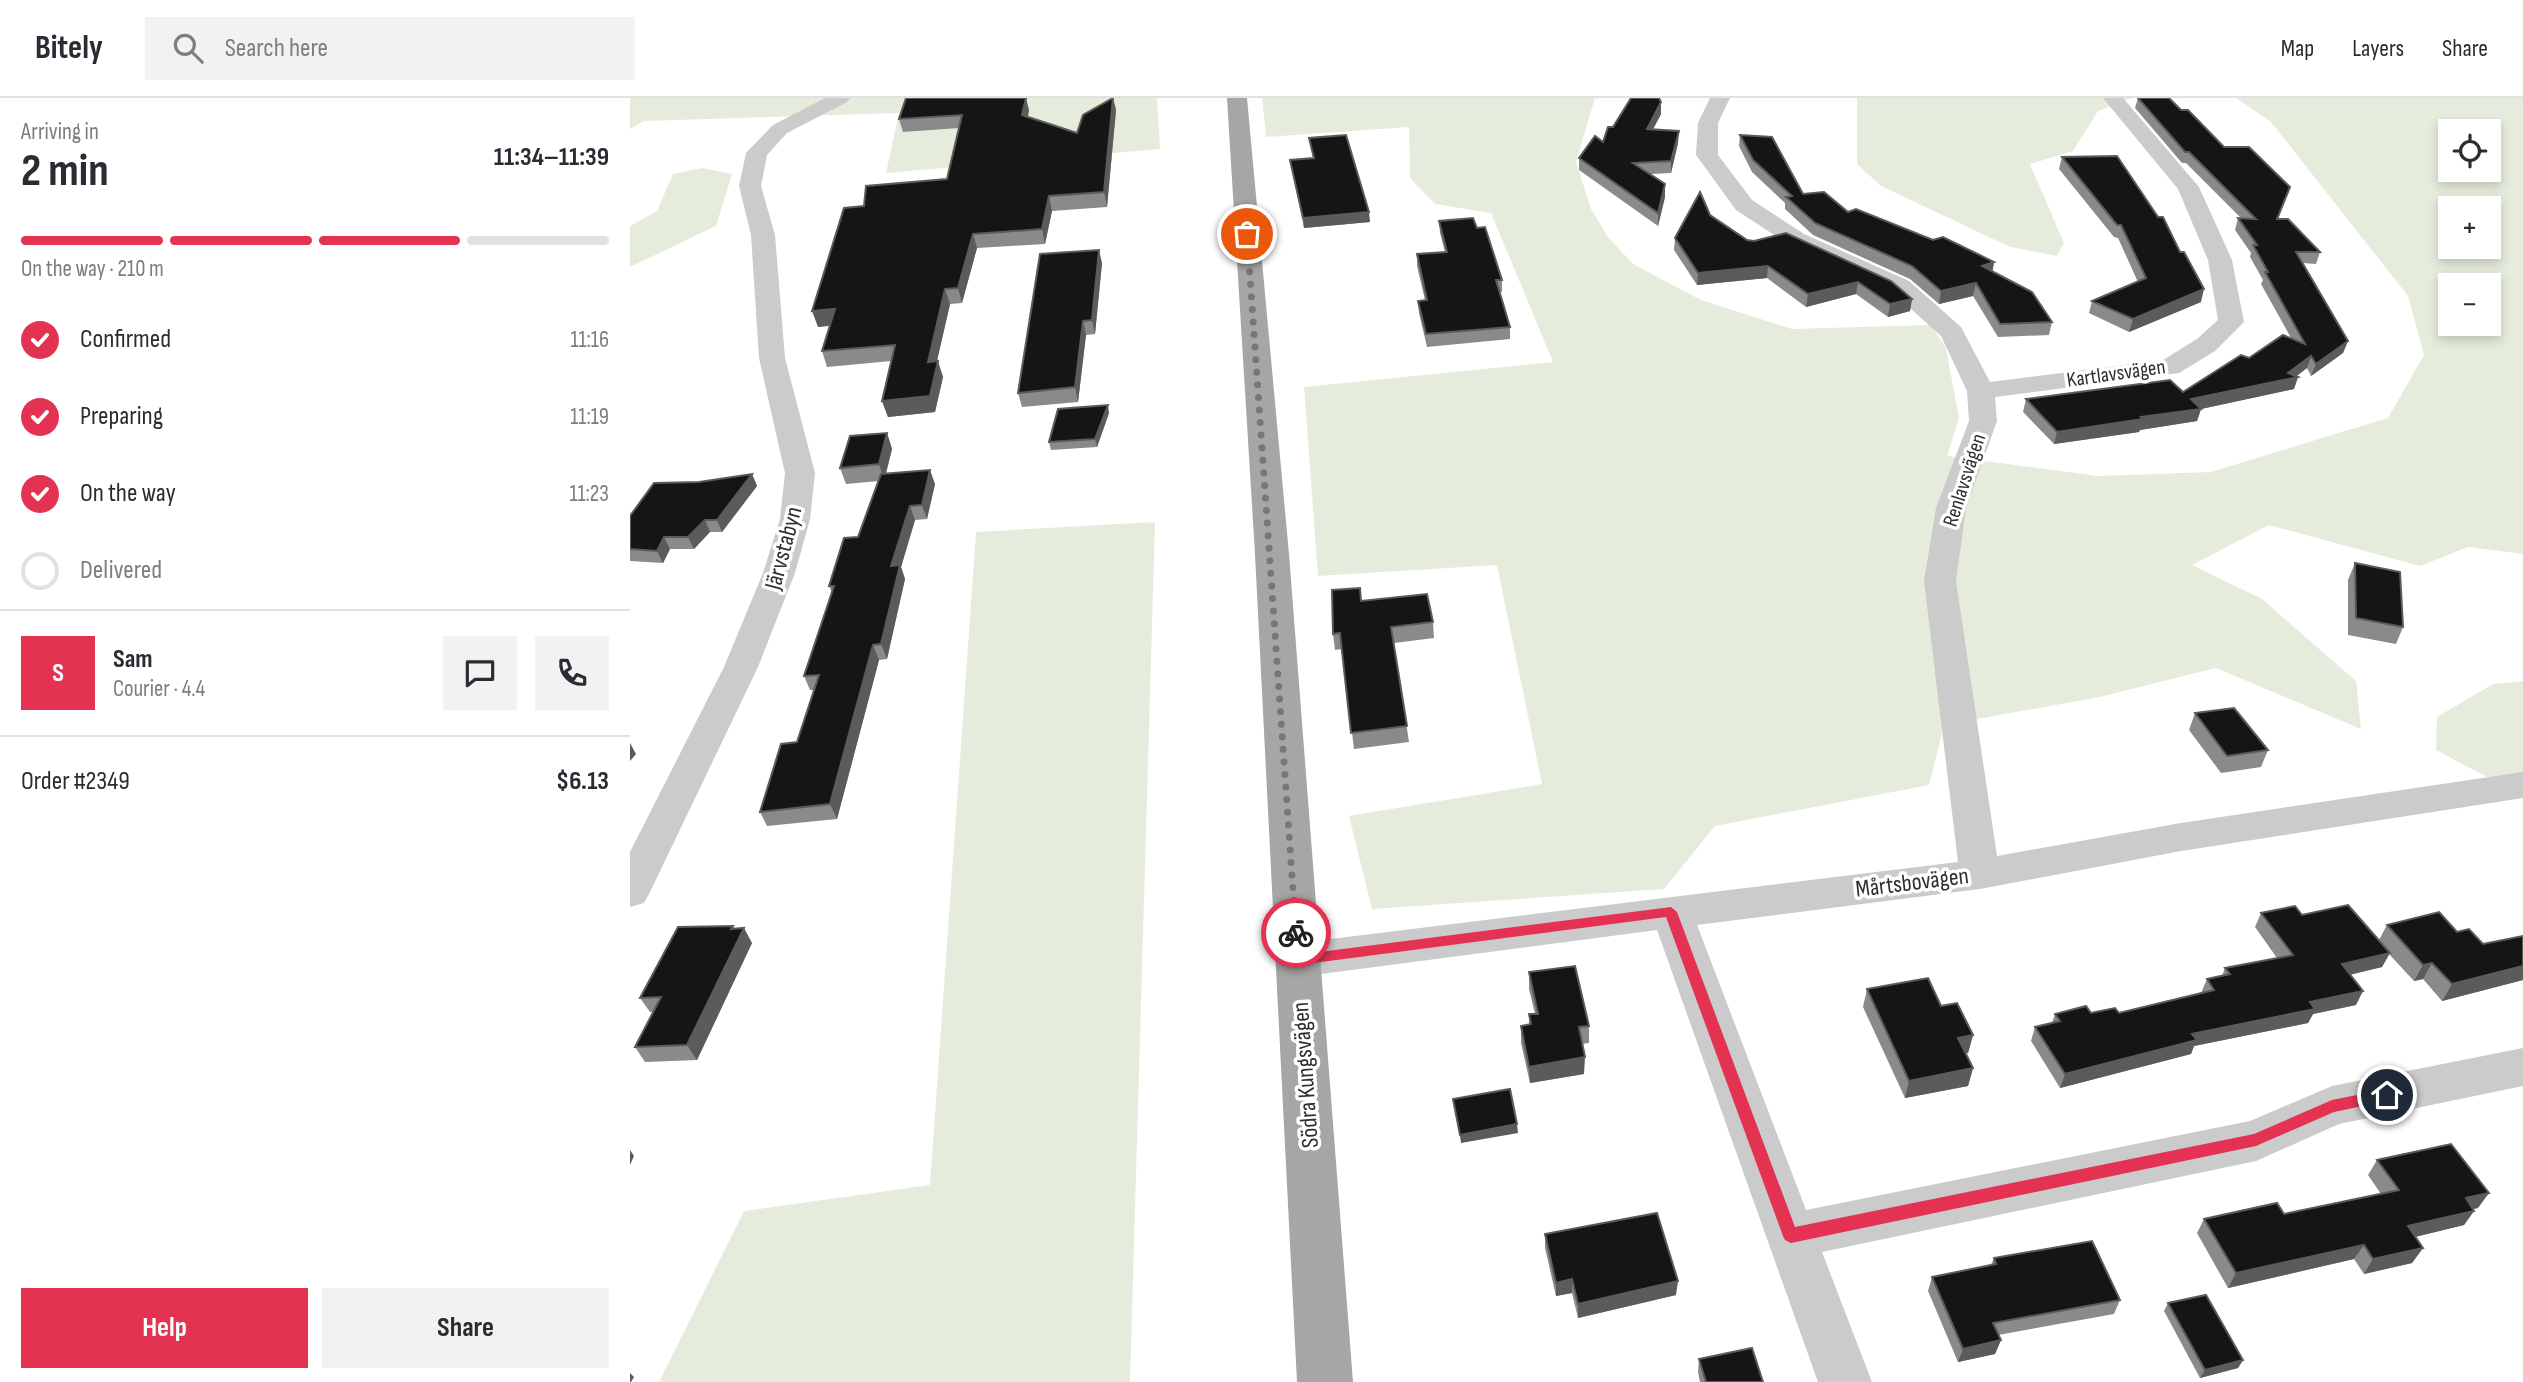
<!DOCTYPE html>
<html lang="en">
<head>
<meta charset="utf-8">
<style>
	:root { --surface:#fff; --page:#f2f2f3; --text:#2b2b33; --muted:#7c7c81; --line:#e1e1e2; --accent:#e43252 }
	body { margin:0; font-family:"Sofia Sans Condensed",sans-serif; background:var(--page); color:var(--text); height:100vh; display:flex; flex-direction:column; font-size:26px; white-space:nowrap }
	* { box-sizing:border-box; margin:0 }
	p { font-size:23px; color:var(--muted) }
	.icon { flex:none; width:38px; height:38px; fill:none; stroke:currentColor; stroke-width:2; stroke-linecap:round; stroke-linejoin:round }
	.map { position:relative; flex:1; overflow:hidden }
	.panel { display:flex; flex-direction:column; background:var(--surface); width:630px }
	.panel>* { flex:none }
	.controls { position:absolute; left:1808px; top:21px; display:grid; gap:14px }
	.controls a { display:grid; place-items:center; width:63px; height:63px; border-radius:0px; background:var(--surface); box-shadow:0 4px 10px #0003; font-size:35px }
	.pin { position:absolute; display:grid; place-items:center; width:60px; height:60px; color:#fff; margin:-30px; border:4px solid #fff; border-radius:50%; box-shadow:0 2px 7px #0007 }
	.courier { position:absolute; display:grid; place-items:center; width:70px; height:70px; margin:-35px; border:5px solid #e43252; border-radius:50%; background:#fff; color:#222; box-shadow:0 2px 9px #0007 }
	.overview em { font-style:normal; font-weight:700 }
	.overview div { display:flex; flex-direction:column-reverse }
	.overview { display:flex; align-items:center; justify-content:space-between; height:119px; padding:0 21px }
	h1 { font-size:46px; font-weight:700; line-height:52px }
	.bar { display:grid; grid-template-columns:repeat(4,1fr); gap:10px 7px; align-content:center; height:84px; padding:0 21px }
	.bar i { height:9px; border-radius:5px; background:var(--line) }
	.bar .current { background:var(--accent) }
	.bar p { grid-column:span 4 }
	.line { display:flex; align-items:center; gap:18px; padding:0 21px; border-top:2px solid var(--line) }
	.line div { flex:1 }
	.round { display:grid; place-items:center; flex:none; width:74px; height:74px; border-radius:0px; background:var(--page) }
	ol { padding:0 21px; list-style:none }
	li { display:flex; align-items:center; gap:21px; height:77px }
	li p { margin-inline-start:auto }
	li .icon { padding:7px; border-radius:50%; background:var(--accent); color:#fff; stroke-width:4 }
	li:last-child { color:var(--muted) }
	li i { width:38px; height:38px; border:4px solid var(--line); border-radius:50% }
	.cta { display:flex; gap:14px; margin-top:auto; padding:14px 21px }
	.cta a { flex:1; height:80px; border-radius:0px; background:var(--accent); color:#fff; font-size:28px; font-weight:700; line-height:80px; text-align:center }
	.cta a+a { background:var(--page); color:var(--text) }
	header { display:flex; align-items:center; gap:42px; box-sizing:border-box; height:98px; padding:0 35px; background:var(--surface); border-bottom:2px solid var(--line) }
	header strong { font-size:33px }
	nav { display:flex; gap:38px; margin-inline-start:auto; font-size:24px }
	.search { width:490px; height:63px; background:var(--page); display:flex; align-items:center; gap:18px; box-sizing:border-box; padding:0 24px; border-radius:0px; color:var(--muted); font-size:26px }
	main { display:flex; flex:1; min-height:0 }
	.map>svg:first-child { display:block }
	.green { fill:#e6ecdc; fill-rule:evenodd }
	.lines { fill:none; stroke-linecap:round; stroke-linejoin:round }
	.minor { fill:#cbcbcb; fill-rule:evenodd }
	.major { fill:#a6a6a6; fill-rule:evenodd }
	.wall { fill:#8a8a8a }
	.shaded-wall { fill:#5b5b5b }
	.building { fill:#151515; stroke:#5b5b5b; stroke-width:2 }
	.route { fill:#e43252 }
	.done { stroke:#777; stroke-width:7; stroke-dasharray:0 12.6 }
	.labels { text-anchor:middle; stroke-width:7; stroke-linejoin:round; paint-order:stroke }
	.far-street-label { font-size:21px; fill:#2e2e2e; stroke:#fff }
	.street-label { font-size:24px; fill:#2e2e2e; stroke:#fff }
</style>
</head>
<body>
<header>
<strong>Bitely</strong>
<div class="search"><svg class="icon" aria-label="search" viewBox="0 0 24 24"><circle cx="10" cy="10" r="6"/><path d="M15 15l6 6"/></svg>Search here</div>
<nav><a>Map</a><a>Layers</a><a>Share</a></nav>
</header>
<main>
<section class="panel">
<div class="overview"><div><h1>2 min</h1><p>Arriving in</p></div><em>11:34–11:39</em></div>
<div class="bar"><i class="current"></i><i class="current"></i><i class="current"></i><i></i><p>On the way · 210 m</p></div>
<ol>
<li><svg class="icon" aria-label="check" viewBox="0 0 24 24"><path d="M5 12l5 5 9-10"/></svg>Confirmed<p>11:16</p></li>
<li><svg class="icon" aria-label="check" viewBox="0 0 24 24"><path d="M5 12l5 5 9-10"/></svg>Preparing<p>11:19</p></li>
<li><svg class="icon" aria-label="check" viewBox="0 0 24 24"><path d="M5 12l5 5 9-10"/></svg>On the way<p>11:23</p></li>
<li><i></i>Delivered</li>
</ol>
<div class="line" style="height:126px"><b class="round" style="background:var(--accent);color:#fff">S</b><div><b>Sam</b><p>Courier · 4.4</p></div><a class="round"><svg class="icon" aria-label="chat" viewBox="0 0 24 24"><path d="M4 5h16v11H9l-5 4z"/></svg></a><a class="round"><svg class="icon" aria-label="phone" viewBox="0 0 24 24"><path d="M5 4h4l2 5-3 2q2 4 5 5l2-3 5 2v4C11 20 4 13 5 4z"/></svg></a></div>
<div class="line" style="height:91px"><div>Order #2349</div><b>$6.13</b></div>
<div class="cta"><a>Help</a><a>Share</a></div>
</section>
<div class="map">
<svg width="1893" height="1284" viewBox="0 0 1893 1284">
	<rect width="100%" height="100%" fill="#fff"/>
	<path class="green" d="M0 0H527L530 51 256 75 269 15 14 23 0 31Z
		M632 0H965L946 64 961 111 978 139 1003 166 1071 202 1162 231 1301 227 1316 250 1329 320 1317 358 1468 378 1581 374 1758 320 1794 257 1778 198 1641 24 1606 0H1893V456L1838 449 1790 468 1639 427 1562 467 1632 501 1726 583 1731 631 1586 570 1470 599 1314 627 1299 687 1085 728 1034 791 742 811 719 718 912 686 867 467 688 478 674 289 923 264 861 115 805 106 780 80 779 29 636 39ZM1820 33H1858V72H1820ZM1820 110H1858V149H1820ZM1820 187H1858V226H1820Z
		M1227 0H1502L1468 13 1443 53 1400 66 1434 145 1427 158 1380 149 1251 88 1227 66Z
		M72 70 102 76 86 128 0 169V128L27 113 43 76Z
		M525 424 500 1284H29L114 1113 300 1087 346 434Z
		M1893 583V698L1806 652 1807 619 1863 586Z"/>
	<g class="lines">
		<path class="minor" d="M195 0H220L217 4 157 35 137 57 131 88 145 137 155 260 185 375 180 421 165 475 128 569 20 794 14 805 0 809V754L94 569 133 475 150 421 155 375 129 260 121 137 109 88 116 55 143 27Z
			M1080 0H1100L1088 25V57L1122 102 1174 136 1279 183 1331 229 1360 284 1533 262 1567 241 1588 222 1578 162 1548 91 1473 0H1493L1569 89 1602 162 1614 224 1585 253 1549 275 1365 299 1367 323 1336 410 1326 483 1367 758 1551 725 1893 674V700L1551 753 1350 791 1067 827 1176 1112 1620 1023 1702 988 1893 950V988L1709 1026 1626 1063 1192 1154 1242 1284H1188L1027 832 668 879 653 874 647 862 653 850 668 845 1328 764 1294 483 1306 410 1339 323 1337 293 1311 238 1261 193 1158 146 1106 112 1066 57 1068 25Z"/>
		<path class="major" d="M597 0H617L659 456 723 1284H667L625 456Z"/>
	</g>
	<path class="wall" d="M483 0 486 12 477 109 422 113 415 146 347 150 332 205 320 206 307 263 313 279 305 314 258 319 252 303 261 263 197 269 192 253 200 228 188 229 234 108 317 81 329 30 273 34 269 21 399 12 398 19 447 35Z
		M1508 0 1551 12 1594 49 1660 89 1648 121 1690 154 1686 166 1673 165 1718 243 1713 255 1681 278 1677 270 1667 278 1668 279 1664 291 1571 311 1567 323 1510 332 1509 334 1424 346 1393 314 1396 301 1553 294 1619 260 1661 240 1631 186 1633 182 1620 159 1621 155 1605 132 1608 120H1611L1556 65H1552L1505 10Z
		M1031 4V16L1023 31 1048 45 1041 75 1021 76 1035 86V99L1028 128 949 72V60L973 44 983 29Z
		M1110 37 1173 96 1218 114 1303 142 1364 164 1362 174 1422 224 1419 237 1368 239 1343 198 1309 206 1280 181 1183 137 1155 111V105L1122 74 1109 48Z
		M679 40 740 124 674 130 660 62 683 60Z
		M1432 59 1571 204 1499 234 1459 215 1462 203 1508 184 1488 140 1484 139 1429 71Z
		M809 123 847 130 872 182V194H869L880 229V241L797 249 789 215 788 203 795 202 787 168V156L815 154 810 135Z
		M1045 140 1117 142 1282 201 1280 213 1258 219 1226 196 1176 209 1137 180 1067 187 1044 152Z
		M472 165 465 236 456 237 448 304 392 309 388 295Z
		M479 315 467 349 421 352 419 344Z
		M257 335 262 351 256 376 305 386 297 421 285 422 271 469 275 481 257 561 249 562 207 721 137 728 130 714 167 644 184 592H180L174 578 202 494 199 488 228 439 249 383 216 386 210 370Z
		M122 376 127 388 92 434H80L64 451H40L33 465 0 463V418L69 384Z
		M1725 465 1773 529 1766 546 1718 537V482Z
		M731 503 803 524 804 540 764 545 779 644 724 651 712 551 705 552 703 536Z
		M1565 615 1638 652 1631 669 1591 675 1559 632Z
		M1631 815 1672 817 1749 842 1757 827 1827 834 1853 846 1893 838V882L1812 903 1793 881 1784 883 1759 856 1752 869 1720 877 1726 907 1683 916 1678 925 1564 948 1561 956 1430 990 1401 943 1405 929 1422 925 1425 916 1489 915 1571 895 1577 881 1592 878 1595 870 1647 860 1625 829Z
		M104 831 122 845 67 962 15 964 5 949 23 914H20L10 900Z
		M899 874 959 928V945L952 946 954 976 900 985 891 945V928L899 927V916H905L899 891Z
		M1237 891 1311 908 1343 937 1338 955H1336L1343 970 1338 988 1275 1000 1233 909Z
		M1747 1062 1848 1110 1843 1111 1844 1113 1834 1127 1785 1139 1793 1150 1782 1165 1734 1176 1724 1161 1598 1190 1567 1135 1574 1121 1654 1116 1751 1096 1738 1077Z
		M915 1136 1046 1197 948 1220 942 1195 926 1198 915 1150Z
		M1364 1160 1490 1202 1484 1216 1368 1237 1371 1242 1365 1256 1328 1264 1298 1193 1302 1179 1361 1167Z
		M1538 1205 1613 1262 1608 1270 1570 1280 1534 1213Z
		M1069 1261 1133 1284H1070L1068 1274Z"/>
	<path class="shaded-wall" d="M396 0 399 12 395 30 392 17Z
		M483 0 486 12 477 109 474 94Z
		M1031 4V16L1017 43V31Z
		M1049 33 1048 45 1041 75V63Z
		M1035 86V99L1028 128V115Z
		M419 98 422 113 415 146 412 131Z
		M739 114 740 124 674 130 673 120Z
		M343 136 347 150 332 205 328 190Z
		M469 152 472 165 465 236 462 222Z
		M1364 164 1362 177 1352 168Z
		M1138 168 1137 180 1067 187 1068 175Z
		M1228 184 1226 196 1176 209 1178 196Z
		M1346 185 1343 198 1309 206 1311 193Z
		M315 191 320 206 303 280 298 264Z
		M1574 191 1571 204 1499 234 1503 221Z
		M1282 201 1280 213 1258 219 1260 206Z
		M205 211 210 226 188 229 182 213Z
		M453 223 456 237 448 304 445 289Z
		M1718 243 1713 255 1681 278 1686 266Z
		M1681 258 1677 270 1665 279H1668L1664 291 1571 311 1567 323 1510 332 1509 334 1424 346 1427 334 1511 319 1561 301 1658 275Z
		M308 263 313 279 305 314 258 319 252 303Z
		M478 307 479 315 467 349 465 341Z
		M257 335 262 351 254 382 249 366Z
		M300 372 305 386 297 421 292 407Z
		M122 376 127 388 92 434 87 422Z
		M280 408 285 422 271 469 275 481 257 561 251 546 261 468Z
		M75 422 80 434 64 451 58 439Z
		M34 439 40 451 33 465 27 453Z
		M243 547 249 562 207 721 200 706Z
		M0 645 6 656 0 663Z
		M103 828 109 840 114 830 122 845 67 962 57 947Z
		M1760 855 1752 869 1705 880 1712 866Z
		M1802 865 1793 881 1784 883 1793 867Z
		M1893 868V882L1812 903 1822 886Z
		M1733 893 1726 907 1683 916 1678 925 1564 948 1561 956 1430 990 1435 976 1562 936 1680 904Z
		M1343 937 1338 955 1323 958 1328 940Z
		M955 959 954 976 900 985 899 969Z
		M1343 970 1338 988 1275 1000 1279 983Z
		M887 1026 888 1035 831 1045 830 1037Z
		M0 1052 4 1058 0 1067Z
		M1859 1095 1848 1110 1825 1115 1836 1100Z
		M1844 1113 1834 1127 1768 1143 1778 1128Z
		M1734 1147 1724 1161 1598 1190 1606 1175Z
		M1793 1150 1782 1165 1734 1176 1743 1161Z
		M942 1181V1195L926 1198V1185Z
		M1048 1183 1046 1197 948 1220V1206Z
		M1371 1242 1365 1256 1328 1264 1333 1251Z
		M1613 1262 1608 1270 1570 1280 1575 1272Z
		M0 1275 4 1279 1 1284H0Z"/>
	<path class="building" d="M276 0H396L392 17 447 35 453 17 483 0 474 94 419 98 412 131 343 136 328 190 315 191 298 264 308 263 300 298 252 303 265 247 192 253 205 211 182 213 214 110 234 108 236 88 317 81 332 17 269 21Z
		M1001 0H1029L1031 4 1017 31 1049 33 1041 63 1003 65 1035 86 1028 115 949 60 965 38 973 44 978 29H983Z
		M1508 0H1539L1551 12H1558L1594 49H1619L1660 89 1647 121H1658L1690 154H1666L1718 243 1686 266 1681 258 1658 275 1668 279 1561 301 1571 311 1511 319 1513 321 1427 334 1396 301 1540 282 1553 294 1611 257 1619 260 1653 237 1675 246 1635 174H1638L1623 147H1627L1608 120 1626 121 1559 54H1555Z
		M716 37 739 114 673 120 660 62 684 60 679 40Z
		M1110 37 1142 39 1173 96 1194 94 1218 114 1226 111 1303 142 1313 139 1364 164 1352 168 1402 194 1422 224 1370 226 1346 185 1311 193 1282 168 1185 125 1156 99 1162 98 1123 62Z
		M1487 58 1528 119H1533L1550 154H1554L1574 191 1503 221 1462 203 1516 180 1491 127H1487L1432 59Z
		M1070 94 1080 117 1117 142 1124 143 1156 135 1261 183 1282 201 1260 206 1228 184 1178 196 1138 168 1068 175 1045 140Z
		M843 120 847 130 855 129 872 182H866L880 229 796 236 788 203 797 202 787 156 817 154 809 123Z
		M469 152 462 222 453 223 445 289 388 295 410 156Z
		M478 307 465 341 419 344 428 311Z
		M257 335 249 366 210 370 220 338Z
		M300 372 292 407 280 408 261 468 270 467 251 546 243 547 200 706 130 714 151 646 167 644 189 577 174 578 204 488H199L214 440 228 439 251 376Z
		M122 376 87 422H75L58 439H34L27 453 0 451V418L24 385 69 384Z
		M1725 465 1770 474 1773 529 1726 520Z
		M730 490 731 503 797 496 803 524 761 529 777 628 721 635 710 535 703 536 702 492Z
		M1604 610 1638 652 1597 658 1565 615Z
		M1718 807 1760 855 1712 866 1733 893 1680 904 1685 911 1562 936 1567 942 1435 976 1405 929 1430 923 1425 916 1456 908 1461 915 1485 910 1489 915 1584 892 1577 881 1600 876 1595 870 1663 857 1631 815 1665 808 1672 817Z
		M1809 814 1827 834 1839 831 1853 846 1893 838V868L1822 886 1802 865 1793 867 1757 827Z
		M103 828 101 831 114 830 57 947 5 949 31 899 10 900 48 829Z
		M945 868 959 928 949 929 955 959 899 969 891 928 901 926 899 916H908L899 874Z
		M1298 880 1311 908 1327 905 1343 937 1328 940 1343 970 1279 983 1237 891Z
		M880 991 887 1026 830 1037 823 1001Z
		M1821 1046 1859 1095 1836 1100 1844 1113 1778 1128 1793 1150 1743 1161 1734 1147 1606 1175 1574 1121 1647 1105 1654 1116 1769 1092 1747 1062Z
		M1027 1115 1048 1183 948 1206 942 1181 926 1185 915 1136Z
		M1462 1143 1490 1202 1363 1225 1371 1242 1333 1251 1302 1179 1366 1166 1364 1160Z
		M1576 1197 1613 1262 1575 1272 1538 1205Z
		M1122 1250 1133 1284H1076L1069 1261Z"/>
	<path class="route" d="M1041 809 1047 814 1165 1129 1624 1036 1702 1002 1757 991 1764 997 1757 1003 1704 1014 1626 1048 1161 1145 1155 1142 1153 1138 1036 819 668 867 662 862 660 835 666 830 673 835 674 856Z"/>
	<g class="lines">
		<path class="done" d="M617 136 666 835"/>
	</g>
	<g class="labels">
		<g class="far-street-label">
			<text transform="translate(1486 275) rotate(-8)" y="7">Kartlavsvägen</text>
			<text transform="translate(1334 382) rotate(-72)" y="7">Renlavsvägen</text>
		</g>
		<g class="street-label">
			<text transform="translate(153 450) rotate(-75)" y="8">Järvstabyn</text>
			<text transform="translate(1282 784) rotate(-7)" y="8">Mårtsbovägen</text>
			<text transform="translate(675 977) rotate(-94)" y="8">Södra Kungsvägen</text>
		</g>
	</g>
</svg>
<div class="controls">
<a><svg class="icon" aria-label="locate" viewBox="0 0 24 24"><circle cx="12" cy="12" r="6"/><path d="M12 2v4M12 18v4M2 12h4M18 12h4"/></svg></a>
<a>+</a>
<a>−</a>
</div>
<div class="pin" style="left:617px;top:136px;background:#ea580c"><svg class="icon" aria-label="bag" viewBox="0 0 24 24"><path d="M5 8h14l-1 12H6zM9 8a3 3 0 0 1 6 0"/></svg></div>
<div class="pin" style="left:1757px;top:997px;background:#1f2937"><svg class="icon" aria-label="home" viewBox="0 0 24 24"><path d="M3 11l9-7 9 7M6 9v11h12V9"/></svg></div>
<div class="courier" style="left:666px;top:835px"><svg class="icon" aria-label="bike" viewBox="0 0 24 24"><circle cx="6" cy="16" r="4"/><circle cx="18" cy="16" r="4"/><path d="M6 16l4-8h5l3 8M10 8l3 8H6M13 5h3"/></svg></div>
</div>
</main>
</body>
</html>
